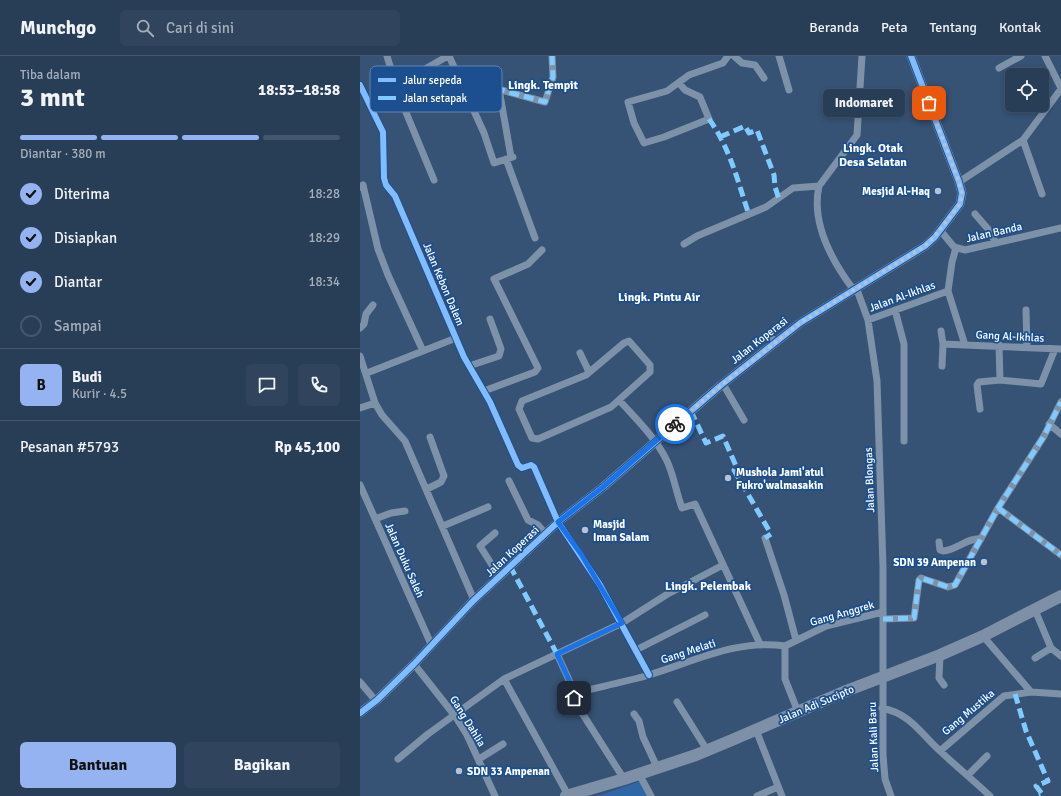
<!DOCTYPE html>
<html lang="id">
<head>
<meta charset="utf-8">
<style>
	:root { --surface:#283e57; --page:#30455d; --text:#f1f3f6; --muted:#a5aeba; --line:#44576d; --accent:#95b2f1 }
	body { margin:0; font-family:Signika,sans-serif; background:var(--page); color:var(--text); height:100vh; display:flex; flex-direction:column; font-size:15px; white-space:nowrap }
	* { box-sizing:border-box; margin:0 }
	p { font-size:13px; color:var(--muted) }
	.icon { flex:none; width:22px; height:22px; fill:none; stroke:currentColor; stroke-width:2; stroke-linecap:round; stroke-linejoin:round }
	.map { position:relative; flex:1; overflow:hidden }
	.side { display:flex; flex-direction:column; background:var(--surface); width:360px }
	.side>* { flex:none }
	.fabs { position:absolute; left:645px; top:12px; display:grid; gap:8px }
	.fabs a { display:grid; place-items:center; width:44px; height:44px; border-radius:6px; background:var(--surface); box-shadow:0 2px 6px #0003,0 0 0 1px var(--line); font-size:20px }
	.pin { position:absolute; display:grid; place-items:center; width:34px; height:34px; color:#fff; margin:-17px; border-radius:8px; box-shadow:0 2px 6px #0006 }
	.courier { position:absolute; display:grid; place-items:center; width:40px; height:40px; margin:-20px; border:3px solid #1a73e8; border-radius:50%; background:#fff; color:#222; box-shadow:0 1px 5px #0007 }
	.bubble { position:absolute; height:28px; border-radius:6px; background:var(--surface); box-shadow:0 2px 6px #0003,0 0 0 1px var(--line); font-size:13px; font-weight:800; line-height:28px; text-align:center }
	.headline em { font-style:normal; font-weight:800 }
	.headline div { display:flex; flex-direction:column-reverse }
	.headline { display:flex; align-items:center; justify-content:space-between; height:68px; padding:0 20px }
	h1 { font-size:26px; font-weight:800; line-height:30px }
	.bar { display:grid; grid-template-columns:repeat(4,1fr); gap:6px 4px; align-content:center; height:48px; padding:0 20px }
	.bar i { height:5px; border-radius:3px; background:var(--line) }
	.bar .active { background:var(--accent) }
	.bar p { grid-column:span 4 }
	.line { display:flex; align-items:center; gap:10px; padding:0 20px; border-top:1px solid var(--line) }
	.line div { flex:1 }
	.round { display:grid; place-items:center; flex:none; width:42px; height:42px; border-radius:6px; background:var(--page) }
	ol { padding:0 20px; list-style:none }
	li { display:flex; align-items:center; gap:12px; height:44px }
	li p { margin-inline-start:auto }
	li .icon { padding:4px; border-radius:50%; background:var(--accent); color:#111; stroke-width:4 }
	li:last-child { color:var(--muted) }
	li i { width:22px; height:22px; border:2px solid var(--line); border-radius:50% }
	.action { display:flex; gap:8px; margin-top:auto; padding:8px 20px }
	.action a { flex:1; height:46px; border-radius:6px; background:var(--accent); color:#111; font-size:16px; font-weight:800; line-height:46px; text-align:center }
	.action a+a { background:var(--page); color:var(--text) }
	header { display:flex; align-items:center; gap:24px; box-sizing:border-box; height:56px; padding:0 20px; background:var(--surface); border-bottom:1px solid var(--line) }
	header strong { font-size:19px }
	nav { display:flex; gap:22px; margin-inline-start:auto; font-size:14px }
	.search { width:280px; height:36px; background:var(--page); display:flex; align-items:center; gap:10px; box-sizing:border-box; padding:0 14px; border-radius:6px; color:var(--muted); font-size:15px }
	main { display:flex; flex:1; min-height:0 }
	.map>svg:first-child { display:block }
	.green { fill:#2f66a5 }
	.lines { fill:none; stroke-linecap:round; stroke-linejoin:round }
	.minor { stroke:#7d92a8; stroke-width:7 }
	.tertiary { stroke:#7d92a8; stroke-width:9 }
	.trunk { stroke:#7e90a7; stroke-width:12 }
	.quiet { stroke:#80caff; stroke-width:5; stroke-dasharray:10 5; stroke-linecap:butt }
	.cycleway-casing { stroke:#1b4f8f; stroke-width:8 }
	.cycleway { stroke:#80bcff; stroke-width:6 }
	.done { stroke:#b9c2ce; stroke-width:4; stroke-dasharray:0 7.2 }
	.route { stroke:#1a73e8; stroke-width:5 }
	.poi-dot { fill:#b9c2ce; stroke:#1b4f8f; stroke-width:1.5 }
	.labels { text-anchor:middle; stroke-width:3.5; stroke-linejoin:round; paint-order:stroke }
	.poi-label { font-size:11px; font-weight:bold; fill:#fff; stroke:#1b4f8f; text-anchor:start }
	.street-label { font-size:11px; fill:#fff; stroke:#1b4f8f }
	.neighbourhood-label { font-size:12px; font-weight:bold; fill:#fff; stroke:#1b4f8f }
	.key { fill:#1b4f8f; stroke:#5f84b1; stroke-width:1 }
	.key-label { font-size:11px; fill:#fff }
</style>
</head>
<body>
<header>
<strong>Munchgo</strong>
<div class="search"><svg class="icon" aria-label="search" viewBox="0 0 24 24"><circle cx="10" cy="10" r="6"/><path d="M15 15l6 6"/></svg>Cari di sini</div>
<nav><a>Beranda</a><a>Peta</a><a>Tentang</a><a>Kontak</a></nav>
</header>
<main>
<section class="side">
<div class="headline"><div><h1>3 mnt</h1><p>Tiba dalam</p></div><em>18:53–18:58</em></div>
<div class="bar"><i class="active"></i><i class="active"></i><i class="active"></i><i></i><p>Diantar · 380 m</p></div>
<ol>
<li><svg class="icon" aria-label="check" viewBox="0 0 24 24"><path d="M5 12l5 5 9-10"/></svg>Diterima<p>18:28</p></li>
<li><svg class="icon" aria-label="check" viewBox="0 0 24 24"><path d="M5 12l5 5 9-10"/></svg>Disiapkan<p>18:29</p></li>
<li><svg class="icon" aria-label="check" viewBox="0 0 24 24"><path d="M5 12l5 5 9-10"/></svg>Diantar<p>18:34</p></li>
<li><i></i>Sampai</li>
</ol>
<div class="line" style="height:72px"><b class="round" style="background:var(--accent);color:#111">B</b><div><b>Budi</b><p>Kurir · 4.5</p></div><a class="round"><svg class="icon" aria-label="chat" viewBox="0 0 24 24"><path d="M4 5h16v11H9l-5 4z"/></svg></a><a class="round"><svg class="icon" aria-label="phone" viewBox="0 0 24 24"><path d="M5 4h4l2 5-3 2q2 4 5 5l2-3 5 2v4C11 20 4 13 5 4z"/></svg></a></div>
<div class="line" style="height:52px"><div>Pesanan #5793</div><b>Rp 45,100</b></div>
<div class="action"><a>Bantuan</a><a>Bagikan</a></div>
</section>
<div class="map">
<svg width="701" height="740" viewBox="0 0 701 740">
	<rect width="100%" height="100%" fill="#365274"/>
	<path class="green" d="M281 725 290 740H237Z"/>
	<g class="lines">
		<path class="minor" d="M27 0 38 37 74 124
			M89 0 124 77 134 107 153 101
			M374 0 382 7 395 9 404 22
			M419 0 429 34
			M685 0 701 32
			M639 12 661 0
			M69 27 65 13 88 0
			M319 27 325 34 340 41 349 63 304 81 284 87 274 67 268 46 307 35 329 19 363 7 368 0
			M0 29 23 76 24 122 26 129 35 140 104 301 130 346 158 409 162 412 171 409 174 411 198 466 240 529 289 619
			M139 33 151 101
			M107 40 122 32H134L185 46 193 21 192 0
			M663 84 682 138
			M146 103 175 182
			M599 126 663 84 701 33
			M0 131 3 129 18 193 28 219 63 295
			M615 158 628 173 636 187
			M580 174 594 191 605 194 701 172
			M324 188 337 180 406 151 433 132 459 130
			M496 231 508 264 517 325 523 511V699L525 723 531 740
			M493 233C472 205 451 166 459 130L497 79 502 0
			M588 235 605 289 701 293
			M535 254 544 288V385
			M666 254 667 291
			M508 264 588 235 592 206 596 192
			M0 272 4 268 6 258 13 249
			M581 275 583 288 582 310
			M410 280 415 286
			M269 285 290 309V316L251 351 178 383 172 382 159 353 162 345 226 319 264 287Z
			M583 288 605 289
			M639 289 640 324
			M220 297 229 316
			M0 300 15 347 22 359 45 385 114 544
			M109 310 139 300 141 293 130 263
			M7 317 96 282
			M363 328 384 364
			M124 335 175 316 178 312 134 223 168 208 182 194
			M259 344C276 363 296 382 307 405 314 420 316 436 322 452L335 448 400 588
			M0 352 15 347
			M620 353 617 329 619 326 640 324 681 328 695 293
			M689 368 701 378
			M149 425 168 464 178 469 185 477
			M0 429 71 588
			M67 433 81 426 84 420 70 381
			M638 452 701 499
			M15 463 31 457 45 455
			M83 470 128 451
			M135 477 120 490 139 520
			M405 482 424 539 436 584
			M579 486 580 494 583 495C596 494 609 481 621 483
			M675 554 691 592 701 600
			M523 563 554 562 559 524 561 522 588 531 595 529 638 452 684 380 701 346
			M623 580 671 636
			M425 590 466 570 523 556
			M425 590V623L438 656
			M276 594 345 559
			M197 598 215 637V646L264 723
			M580 599 579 622 584 629
			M675 602 691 592
			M54 608 95 660 107 679 135 740
			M144 623 208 739
			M0 626 16 645
			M215 637C239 631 265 626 289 619 335 605 377 583 425 590
			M317 646 347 694
			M522 652C551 658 560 677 580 695 596 710 614 725 630 740
			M274 658 279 665 283 681 297 711
			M396 674 422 740
			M580 695 644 640 671 636 701 638
			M38 703 68 678 144 623 262 567 306 539 363 509
			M119 703 143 688
			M279 718 291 740
			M608 719 627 700
			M397 740 418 731"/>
		<path class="tertiary" d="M0 657 17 644 54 608 113 545 198 466 243 431 360 330 440 267 565 190 575 181 600 148 602 137 599 126 551 0"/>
		<path class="trunk" d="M206 740 264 723 336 699 372 684 486 635 580 599 623 580 701 540"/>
		<path class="quiet" d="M107 40 122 32H134L185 46 193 21 192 0
			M349 63C370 92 378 126 389 159
			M360 81 385 70 389 77 397 74 414 119 415 131 419 143
			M331 355 346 387 363 380 376 410 374 414 411 478 405 482
			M638 452 701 499
			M150 510 197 598
			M523 563 554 562 559 524 561 522 588 531 595 529 638 452 684 380 701 346
			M655 638 666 675 688 725 676 730 683 739 679 740"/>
		<defs>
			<path id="cycleway" d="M0 29 23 76 24 122 26 129 35 140 104 301 130 346 158 409 162 412 171 409 174 411 198 466 240 529 289 619
				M0 657 17 644 54 608 113 545 198 466 243 431 360 330 440 267 565 190 575 181 600 148 602 137 599 126 551 0"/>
		</defs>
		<use href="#cycleway" class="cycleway-casing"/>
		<use href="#cycleway" class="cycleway"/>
	</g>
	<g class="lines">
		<path class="done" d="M315 368 363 328 440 267 565 190 574 181 600 148 602 138 599 126 569 47"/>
		<path class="route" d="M214 642 215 637 197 598 262 567 221 498 198 466 243 431 315 368"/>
	</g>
	<g class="poi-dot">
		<circle cx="578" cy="135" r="4"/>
		<circle cx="368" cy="422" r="4"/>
		<circle cx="225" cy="474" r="4"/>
		<circle cx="624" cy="506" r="4"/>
		<circle cx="99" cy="715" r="4"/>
	</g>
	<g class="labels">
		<g class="poi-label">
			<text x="570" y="139" text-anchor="end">Mesjid Al-Haq</text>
			<text x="376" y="420">Mushola Jami'atul<tspan x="376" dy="13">Fukro'walmasakin</tspan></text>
			<text x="233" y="472">Masjid<tspan x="233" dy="13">Iman Salam</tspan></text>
			<text x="616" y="510" text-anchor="end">SDN 39 Ampenan</text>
			<text x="107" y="719">SDN 33 Ampenan</text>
		</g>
		<g class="street-label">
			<text transform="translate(634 176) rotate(-13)" y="4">Jalan Banda</text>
			<text transform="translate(84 228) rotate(67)" y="4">Jalan Kebon Dalem</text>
			<text transform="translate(542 240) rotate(-20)" y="4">Jalan Al-Ikhlas</text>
			<text transform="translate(650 280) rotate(3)" y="4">Gang Al-Ikhlas</text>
			<text transform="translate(399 284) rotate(-38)" y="4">Jalan Koperasi</text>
			<text transform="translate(509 424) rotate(-92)" y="4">Jalan Blongas</text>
			<text transform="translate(152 495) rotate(-43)" y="4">Jalan Koperasi</text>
			<text transform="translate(45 504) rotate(66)" y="4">Jalan Duku Saleh</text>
			<text transform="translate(482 557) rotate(-16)" y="4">Gang Anggrek</text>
			<text transform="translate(328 595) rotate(-18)" y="4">Gang Melati</text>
			<text transform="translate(456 648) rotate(-23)" y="4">Jalan Adi Sucipto</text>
			<text transform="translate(608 656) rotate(-40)" y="4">Gang Mustika</text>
			<text transform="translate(108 665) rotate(58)" y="4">Gang Dahlia</text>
			<text transform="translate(513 681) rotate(-92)" y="4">Jalan Kali Baru</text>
		</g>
		<g class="neighbourhood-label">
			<text x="183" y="33">Lingk. Tempit</text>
			<text x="513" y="96">Lingk. Otak<tspan x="513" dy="14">Desa Selatan</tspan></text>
			<text x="299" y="245">Lingk. Pintu Air</text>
			<text x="348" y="534">Lingk. Pelembak</text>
		</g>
	</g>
	<rect x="10" y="10" width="132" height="46" rx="6" class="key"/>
	<rect x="18" y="22" width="18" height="4" fill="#80bcff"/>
	<rect x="18" y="40" width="18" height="4" fill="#80caff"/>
	<g class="key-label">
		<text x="43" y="28">Jalur sepeda</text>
		<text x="43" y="46">Jalan setapak</text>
	</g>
</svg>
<div class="fabs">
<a><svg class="icon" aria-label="locate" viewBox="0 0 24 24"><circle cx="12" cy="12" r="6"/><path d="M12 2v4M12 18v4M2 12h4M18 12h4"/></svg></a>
</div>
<div class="pin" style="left:569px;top:47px;background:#ea580c"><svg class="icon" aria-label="bag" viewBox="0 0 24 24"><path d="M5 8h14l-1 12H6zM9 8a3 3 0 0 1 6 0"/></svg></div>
<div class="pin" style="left:214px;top:642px;background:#1f2937"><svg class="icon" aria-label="home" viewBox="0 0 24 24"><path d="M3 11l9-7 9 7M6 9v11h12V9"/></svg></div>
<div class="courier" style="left:315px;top:368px"><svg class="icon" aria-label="bike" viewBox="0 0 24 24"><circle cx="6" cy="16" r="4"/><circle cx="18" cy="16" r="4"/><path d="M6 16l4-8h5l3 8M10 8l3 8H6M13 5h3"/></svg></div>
<div class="bubble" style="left:463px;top:33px;width:82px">Indomaret</div>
</div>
</main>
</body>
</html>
